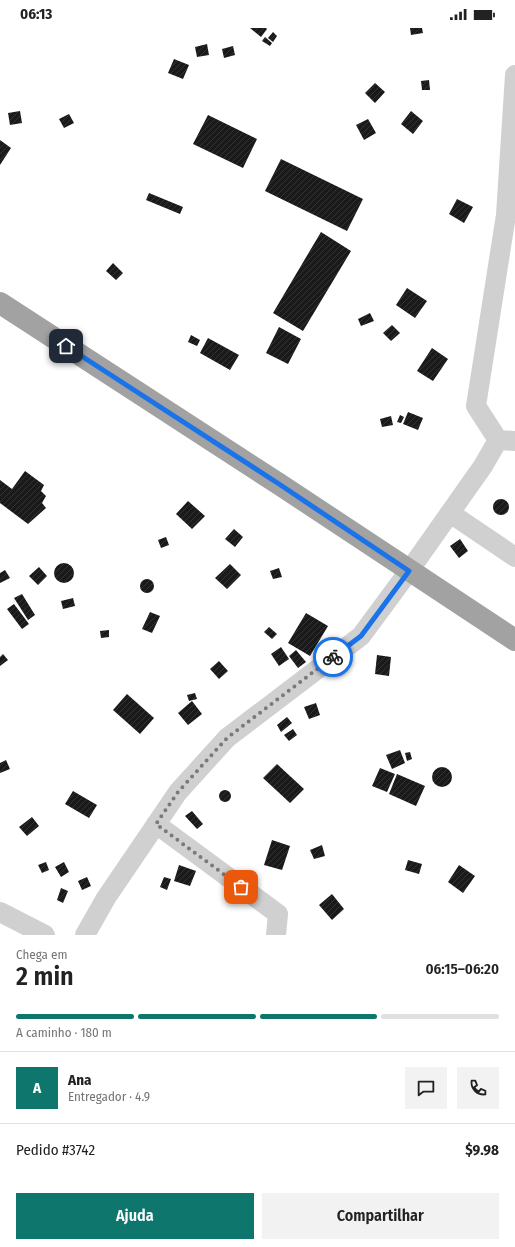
<!DOCTYPE html>
<html lang="pt">
<head>
<meta charset="utf-8">
<style>
	:root { --surface:#fff; --page:#f2f2f2; --text:#222; --muted:#767676; --line:#e0e0e0; --accent:#0f766e }
	body { margin:0; font-family:"Fira Sans Condensed",sans-serif; background:var(--page); color:var(--text); height:100vh; display:flex; flex-direction:column; font-size:15px; white-space:nowrap }
	* { box-sizing:border-box; margin:0 }
	p { font-size:13px; color:var(--muted) }
	.icon { flex:none; width:22px; height:22px; fill:none; stroke:currentColor; stroke-width:2; stroke-linecap:round; stroke-linejoin:round }
	.map { position:relative; height:907px; overflow:hidden }
	.details { display:flex; flex-direction:column; background:var(--surface); flex:1 }
	.details>* { flex:none }
	.pin { position:absolute; display:grid; place-items:center; width:34px; height:34px; color:#fff; margin:-17px; border-radius:8px; box-shadow:0 2px 6px #0006 }
	.courier { position:absolute; display:grid; place-items:center; width:40px; height:40px; margin:-20px; border:3px solid #1a73e8; border-radius:50%; background:#fff; color:#222; box-shadow:0 1px 5px #0007 }
	.headline em { font-style:normal; font-weight:600 }
	.headline div { display:flex; flex-direction:column-reverse }
	.headline { display:flex; align-items:center; justify-content:space-between; height:68px; padding:0 16px }
	h1 { font-size:26px; font-weight:600; line-height:30px }
	.bar { display:grid; grid-template-columns:repeat(4,1fr); gap:6px 4px; align-content:center; height:48px; padding:0 16px }
	.bar i { height:5px; border-radius:3px; background:var(--line) }
	.bar .active { background:var(--accent) }
	.bar p { grid-column:span 4 }
	.line { display:flex; align-items:center; gap:10px; padding:0 16px; border-top:1px solid var(--line) }
	.line div { flex:1 }
	.round { display:grid; place-items:center; flex:none; width:42px; height:42px; border-radius:0px; background:var(--page) }
	.action { display:flex; gap:8px; margin-top:auto; padding:8px 16px }
	.action a { flex:1; height:46px; border-radius:0px; background:var(--accent); color:#fff; font-size:16px; font-weight:600; line-height:46px; text-align:center }
	.action a+a { background:var(--page); color:var(--text) }
	.status { display:flex; justify-content:space-between; align-items:center; height:28px; padding:0 20px; background:var(--surface); direction:ltr }
	.status svg { height:11px; fill:currentColor }
	.map>svg:first-child { display:block }
	.building { fill:url(#building-hatch) }
	.lines { fill:none; stroke-linecap:round; stroke-linejoin:round }
	.minor { stroke:#d0d0d0; stroke-width:20 }
	.trunk { stroke:#a2a2a2; stroke-width:22 }
	.done { stroke:#7a7a7a; stroke-width:4; stroke-dasharray:0 7.2 }
	.route { stroke:#1a73e8; stroke-width:5 }
</style>
</head>
<body>
<div class="status"><b>06:13</b><svg viewBox="0 0 49 12"><path d="M0 12V9h3v3zM5 12V6h3v6zM10 12V3h3v9zM15 12V0h3v12zM26 1h20v11H26zM47 4h2v5h-2z"/></svg></div>
<div class="map">
<svg width="515" height="907" viewBox="0 0 515 907">
	<defs>
		<pattern id="building-hatch" width="6" height="6" patternUnits="userSpaceOnUse"><rect width="6" height="6" fill="#1a1a1a"/><path d="M-1 1l2-2M0 6l6-6M5 7l2-2" fill="none" stroke="#333"/></pattern>
	</defs>
	<rect width="100%" height="100%" fill="#fff"/>
	<path class="building" d="M250 0H266L267 1 261 9Z
		M410 0H422L423 5 411 7Z
		M273 4 277 8 273 14 268 10Z
		M265 9 272 15 270 18 262 13Z
		M207 16 209 27 197 29 195 19Z
		M233 18 235 27 224 30 222 21Z
		M174 31 189 37 183 51 168 45Z
		M429 52 430 62H422L421 53Z
		M375 55 385 64 375 75 365 65Z
		M20 83 22 95 10 97 8 85Z
		M411 83 423 93 413 106 401 96Z
		M69 86 74 95 64 100 59 91Z
		M208 87 257 111 243 140 193 116Z
		M368 91 376 105 364 112 356 97Z
		M0 112 11 120 0 137Z
		M281 131 363 171 347 203 265 163Z
		M149 165 183 179 180 186 146 172Z
		M457 171 473 179 464 195 449 186Z
		M321 204 351 223 303 303 273 285Z
		M113 235 123 245 116 252 106 243Z
		M407 260 427 273 415 290 396 277Z
		M370 285 374 293 361 298 358 291Z
		M392 297 400 305 391 313 383 305Z
		M279 299 301 311 288 336 266 325Z
		M191 307 200 312 197 318 188 314Z
		M208 310 239 327 230 342 200 325Z
		M432 320 448 331 433 353 417 343Z
		M408 384 423 390 418 402 403 396Z
		M400 387 404 389 401 395 397 394Z
		M391 388 393 397 382 399 380 391Z
		M25 443 44 457 41 463 46 468 42 475 46 480 28 496 0 475V452L12 461Z
		M493 479a8 8 0 1 1 16 0a8 8 0 1 1-16 0Z
		M188 473 205 488 192 501 176 486Z
		M234 501 243 509 235 519 225 511Z
		M166 509 169 517 161 520 158 512Z
		M460 511 468 523 459 530 450 518Z
		M54 545a10 10 0 1 1 20 0a10 10 0 1 1-20 0Z
		M230 536 241 547 227 561 215 550Z
		M39 539 47 548 38 557 29 548Z
		M279 540 282 549 273 551 270 543Z
		M5 542 10 550 0 555V545Z
		M140 558a7 7 0 1 1 14 0a7 7 0 1 1-14 0Z
		M22 566 35 587 28 592 14 570Z
		M73 570 75 578 63 581 61 573Z
		M14 576 29 596 22 601 7 581Z
		M150 584 160 588 152 605 142 601Z
		M306 585 328 598 310 628 288 615Z
		M269 599 277 606 272 611 264 604Z
		M109 602V609L101 610 100 603Z
		M281 619 289 631 279 638 271 626Z
		M296 622 306 634 298 640 289 628Z
		M3 626 8 632 0 638V629Z
		M377 627 391 629 389 648 375 646Z
		M219 633 228 643 219 651 210 641Z
		M195 665 197 671 189 673 187 667Z
		M127 666 154 690 140 706 113 682Z
		M192 673 202 686 188 697 178 685Z
		M316 675 320 687 309 691 304 679Z
		M287 689 292 695 281 704 277 697Z
		M293 701 297 707 289 713 284 707Z
		M400 722 405 735 392 741 386 727Z
		M410 724 412 731 407 733 405 725Z
		M6 732 10 741 0 745V735Z
		M277 736 304 761 290 775 263 750Z
		M432 749a10 10 0 1 1 20 0a10 10 0 1 1-20 0Z
		M380 740 395 746 387 764 372 758Z
		M397 746 425 758 416 778 389 766Z
		M219 768a6 6 0 1 1 12 0a6 6 0 1 1-12 0Z
		M73 763 97 777 89 790 65 776Z
		M192 783 203 796 197 801 185 788Z
		M32 789 39 798 27 808 19 799Z
		M272 812 290 818 282 842 264 837Z
		M322 817 325 828 314 831 310 822Z
		M408 832 422 836 419 846 405 842Z
		M46 834 49 842 42 845 38 837Z
		M64 834 69 844 61 849 55 839Z
		M179 837 196 843 190 858 174 853Z
		M459 837 475 848 463 865 448 854Z
		M87 849 91 858 82 862 78 853Z
		M164 849 171 851 167 862 160 859Z
		M61 860 68 863 63 875 57 872Z
		M332 866 344 881 332 892 319 877Z"/>
	<g class="lines">
		<path class="minor" d="M498 412 476 378 506 187 515 47
			M450 485 515 529
			M156 796 278 886 276 907
			M0 884 45 907
			M85 907 106 870 178 764 227 710 361 608 409 543 483 438 498 412 515 413"/>
		<path class="trunk" d="M0 275 279 456 515 612"/>
	</g>
	<g class="lines">
		<path class="done" d="M241 859 156 796 178 764 227 710 333 629"/>
		<path class="route" d="M66 318 279 456 409 543 361 608 333 629"/>
	</g>
</svg>
<div class="pin" style="left:241px;top:859px;background:#ea580c"><svg class="icon" aria-label="bag" viewBox="0 0 24 24"><path d="M5 8h14l-1 12H6zM9 8a3 3 0 0 1 6 0"/></svg></div>
<div class="pin" style="left:66px;top:318px;background:#1f2937"><svg class="icon" aria-label="home" viewBox="0 0 24 24"><path d="M3 11l9-7 9 7M6 9v11h12V9"/></svg></div>
<div class="courier" style="left:333px;top:629px"><svg class="icon" aria-label="bike" viewBox="0 0 24 24"><circle cx="6" cy="16" r="4"/><circle cx="18" cy="16" r="4"/><path d="M6 16l4-8h5l3 8M10 8l3 8H6M13 5h3"/></svg></div>
</div>
<section class="details">
<div class="headline"><div><h1>2 min</h1><p>Chega em</p></div><em>06:15–06:20</em></div>
<div class="bar"><i class="active"></i><i class="active"></i><i class="active"></i><i></i><p>A caminho · 180 m</p></div>
<div class="line" style="height:72px"><b class="round" style="background:var(--accent);color:#fff">A</b><div><b>Ana</b><p>Entregador · 4.9</p></div><a class="round"><svg class="icon" aria-label="chat" viewBox="0 0 24 24"><path d="M4 5h16v11H9l-5 4z"/></svg></a><a class="round"><svg class="icon" aria-label="phone" viewBox="0 0 24 24"><path d="M5 4h4l2 5-3 2q2 4 5 5l2-3 5 2v4C11 20 4 13 5 4z"/></svg></a></div>
<div class="line" style="height:52px"><div>Pedido #3742</div><b>$9.98</b></div>
<div class="action"><a>Ajuda</a><a>Compartilhar</a></div>
</section>
</body>
</html>
